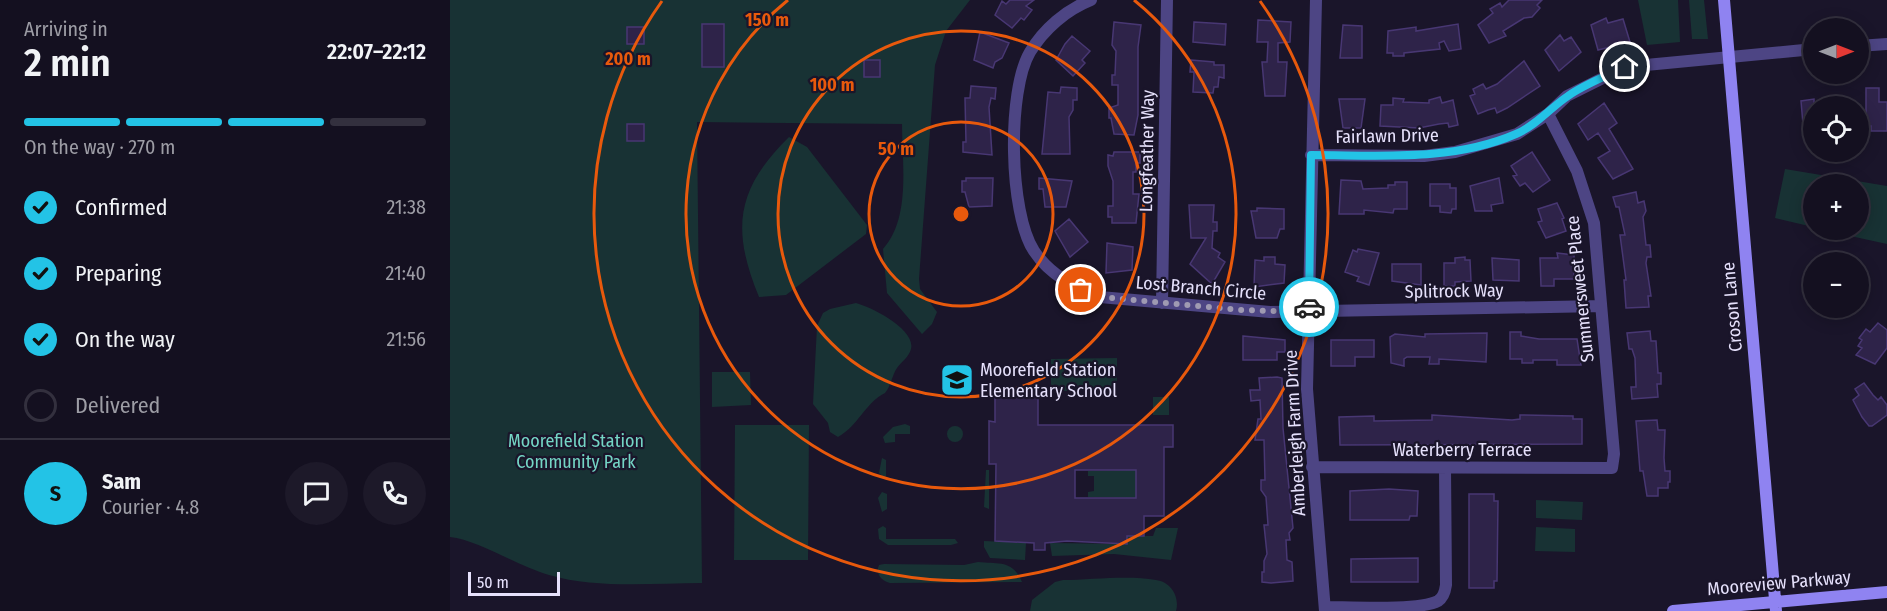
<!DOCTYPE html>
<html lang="en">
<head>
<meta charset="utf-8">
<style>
	:root { --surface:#141020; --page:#1d1929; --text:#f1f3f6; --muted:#9d9da5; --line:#33303e; --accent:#23c3e6 }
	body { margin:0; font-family:"Fira Sans Condensed",sans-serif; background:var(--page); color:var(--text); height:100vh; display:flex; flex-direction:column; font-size:22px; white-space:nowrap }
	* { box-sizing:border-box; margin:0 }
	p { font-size:20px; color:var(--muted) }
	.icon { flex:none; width:33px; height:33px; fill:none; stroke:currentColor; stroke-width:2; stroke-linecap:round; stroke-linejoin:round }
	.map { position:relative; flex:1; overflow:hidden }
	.details { display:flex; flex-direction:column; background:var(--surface); width:450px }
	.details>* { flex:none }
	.needle { width:39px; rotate:90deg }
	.tools { position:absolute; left:1353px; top:18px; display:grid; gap:12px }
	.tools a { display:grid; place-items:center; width:66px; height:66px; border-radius:50%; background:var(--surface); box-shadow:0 3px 15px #0003,0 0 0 2px var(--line); font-size:30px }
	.scale { position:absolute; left:18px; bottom:15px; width:92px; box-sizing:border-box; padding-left:6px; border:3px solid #e6e1fc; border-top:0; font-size:16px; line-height:21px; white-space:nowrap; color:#e6e1fc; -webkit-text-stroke:4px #1a152a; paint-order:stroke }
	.pin { position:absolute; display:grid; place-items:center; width:51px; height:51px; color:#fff; margin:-26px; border:3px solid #fff; border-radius:50%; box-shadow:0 2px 6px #0007 }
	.courier { position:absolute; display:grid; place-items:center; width:60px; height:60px; margin:-30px; border:4px solid #23c3e6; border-radius:50%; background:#fff; color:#222; box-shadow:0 2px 8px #0007 }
	.summary em { font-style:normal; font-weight:600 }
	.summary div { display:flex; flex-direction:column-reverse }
	.summary { display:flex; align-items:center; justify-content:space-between; height:102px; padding:0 24px }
	h1 { font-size:39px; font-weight:600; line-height:45px }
	.bar { display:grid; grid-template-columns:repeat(4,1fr); gap:9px 6px; align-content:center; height:72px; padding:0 24px }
	.bar i { height:8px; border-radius:4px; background:var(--line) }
	.bar .selected { background:var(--accent) }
	.bar p { grid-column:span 4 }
	.line { display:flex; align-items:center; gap:15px; padding:0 24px; border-top:2px solid var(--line) }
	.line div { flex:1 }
	.round { display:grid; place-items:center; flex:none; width:63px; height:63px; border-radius:32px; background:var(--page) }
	ol { padding:0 24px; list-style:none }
	li { display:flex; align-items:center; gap:18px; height:66px }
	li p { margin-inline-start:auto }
	li .icon { padding:6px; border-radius:50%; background:var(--accent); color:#111; stroke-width:4 }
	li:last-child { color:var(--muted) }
	li i { width:33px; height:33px; border:3px solid var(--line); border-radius:50% }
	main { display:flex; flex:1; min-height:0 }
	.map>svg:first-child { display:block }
	.green { fill:#183234 }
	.building { fill:#2e2349; stroke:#483773; stroke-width:1.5; fill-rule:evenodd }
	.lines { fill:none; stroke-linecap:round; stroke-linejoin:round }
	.street { stroke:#4d4584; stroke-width:12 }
	.secondary { stroke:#8f83f1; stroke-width:12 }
	.done { stroke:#9f9ab2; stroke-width:6; stroke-dasharray:0 10.8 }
	.route { stroke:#23c3e6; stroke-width:8 }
	.ring { fill:none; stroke:#e8590c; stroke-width:3 }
	.labels { text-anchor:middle; stroke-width:4.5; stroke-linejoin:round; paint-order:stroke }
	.street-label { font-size:18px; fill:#e6e1fc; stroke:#1a152a }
	.poi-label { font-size:18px; fill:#e6e1fc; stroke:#1a152a; text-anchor:start }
	.park-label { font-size:18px; fill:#74d5c5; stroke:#1a152a }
	.centre { fill:#e8590c; stroke:#1a152a; stroke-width:3 }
	.ring-label { font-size:18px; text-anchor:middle; font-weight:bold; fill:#e8590c; stroke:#1a152a; stroke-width:4.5; stroke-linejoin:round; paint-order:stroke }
</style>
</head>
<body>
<main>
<section class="details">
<div class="summary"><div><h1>2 min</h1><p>Arriving in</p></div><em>22:07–22:12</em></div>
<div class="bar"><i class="selected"></i><i class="selected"></i><i class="selected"></i><i></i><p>On the way · 270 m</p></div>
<ol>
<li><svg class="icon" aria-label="check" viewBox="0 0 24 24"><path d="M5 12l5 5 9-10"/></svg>Confirmed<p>21:38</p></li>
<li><svg class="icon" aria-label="check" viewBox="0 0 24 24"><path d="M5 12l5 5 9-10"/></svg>Preparing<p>21:40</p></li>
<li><svg class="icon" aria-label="check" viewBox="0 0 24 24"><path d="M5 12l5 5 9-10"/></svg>On the way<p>21:56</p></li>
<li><i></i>Delivered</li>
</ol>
<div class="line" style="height:108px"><b class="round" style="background:var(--accent);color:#111">S</b><div><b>Sam</b><p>Courier · 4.8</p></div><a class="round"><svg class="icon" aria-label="chat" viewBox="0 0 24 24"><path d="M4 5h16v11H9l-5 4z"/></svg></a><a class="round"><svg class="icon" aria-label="phone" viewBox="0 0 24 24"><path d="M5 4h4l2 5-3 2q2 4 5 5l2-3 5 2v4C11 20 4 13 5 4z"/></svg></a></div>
</section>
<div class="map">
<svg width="1437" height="611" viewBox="0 0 1437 611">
	<rect width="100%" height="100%" fill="#1a152a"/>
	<path class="green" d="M0 0H520L496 31 485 65 469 279 470 289 487 312 482 324 472 334 437 293 433 249C461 218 452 163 452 124L247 122 252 583C203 583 147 589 99 575 68 566 28 540 0 537Z
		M1188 0H1228L1230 42 1197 45Z
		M1239 0H1254L1258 39H1242Z
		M339 137 357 147 417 225 416 234 336 295 309 297C281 229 286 189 339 137Z
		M1335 169 1437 186V244L1373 230H1408V184H1364L1363 227 1325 218Z
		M406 303C421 307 466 329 461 349 459 357 452 361 447 368 442 375 441 386 435 393 415 403 408 426 388 437L380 432 378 423 363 404 367 326 373 313 380 309Z
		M667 358V391H601V359Z
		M262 372H300L301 405 262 407Z
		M703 397H719V415H703Z
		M455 424 460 426V434H445V442L435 443 433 437 443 427Z
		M285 425H359L358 560H284Z
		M497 434a8 8 0 1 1 16 0a8 8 0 1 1-16 0Z
		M432 458 436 460V476L434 478 429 473Z
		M536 470H539V509L534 507Z
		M686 470V498L638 497V492L644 491V476H638V471Z
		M432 492 437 494V509L432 512 428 498Z
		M1086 500 1133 502 1132 520 1086 518Z
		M433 526 436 528V539H505L508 543 501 545H438L429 539 428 529Z
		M1086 527 1125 529V552L1085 551Z
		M706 528H728L721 560 664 554 602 556 600 543 677 544V536H703Z
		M534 541 576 543 575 560 540 558 534 547Z
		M528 562C549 564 563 560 572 582L440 583C432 581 425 574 429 565L434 564 514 565Z
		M613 580C641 580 678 575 706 580 721 582 730 597 726 611H580L582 600 605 582Z"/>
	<path class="building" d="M560 0H584L576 6 582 10 574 20 571 18 562 28 545 15 552 1 556 4Z
		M1059 0H1092L1087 5 1090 8 1082 17 1074 18 1053 31 1056 36 1039 43 1028 25 1043 13 1040 9 1050 3 1052 7Z
		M1156 18 1158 23 1173 19 1180 42 1148 50 1141 25Z
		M808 20 841 22 840 42 828 43V62H837L835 96H815L812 62H817L818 42H807Z
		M664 22 691 25 688 47V115L684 135 664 134 661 118H659V108L668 105V85H662V75H665L666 51 662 45Z
		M744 22 776 24 775 45 743 42Z
		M252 24H274V67H252Z
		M1008 24 1011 49 999 51 994 41 989 43 990 49 954 53V56H943V53H937L938 31 966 27V31Z
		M893 25 912 26V58H890Z
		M177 27H194V44H177Z
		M530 32 559 43 552 58 545 62 543 68 524 60Z
		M1110 35 1114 41 1121 37 1131 52 1109 71 1095 50Z
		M622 36 640 51 632 60 635 63 623 76 606 60 615 44Z
		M414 60H430V77H414Z
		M741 60 764 62V65H774V78L769 77 768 87H764L763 93 743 92 744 72H740Z
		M1074 61 1090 86 1057 108 1047 113 1045 108 1038 110 1028 114 1020 96 1025 94 1023 89 1033 84 1036 89 1047 84Z
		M521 86 546 88 545 99 541 98 539 107 542 155 513 152V142H516L515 98H520Z
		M611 87 627 88V100H623V110L619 117 620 154H592L598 92 610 93Z
		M1416 88H1429V102H1437V131H1421V126H1416Z
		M990 97 992 103 1003 100 1008 125 999 127 998 123 989 124 969 128 930 126 931 105H943V98L954 99 953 102 979 103V100Z
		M889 99H915L911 128H893Z
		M1364 99V135L1354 136 1351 101Z
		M1154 103 1167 123 1159 129 1183 169 1163 179 1148 158 1160 151 1148 133 1138 140 1128 124Z
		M177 124H194V141H177Z
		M664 152H690V163H686V172H683V194H689L686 223H662V217H658V206H663V181L658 166V155L663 156Z
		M1082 152 1100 180 1083 192 1075 183 1070 186 1063 176 1067 175 1061 166Z
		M516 178H543L542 206 519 207 515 192H512V181H516Z
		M589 178 622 181 616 207H595L593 189H589Z
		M1049 178 1053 203 1041 205 1042 211H1025L1020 186Z
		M891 180 911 181 913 189 938 188V185H945V182H957V209H944L943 213 914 210V214H889Z
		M980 184H1000V188H1006V209H1002L1001 213 990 212V206H980Z
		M1186 192 1188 203 1194 201 1196 211 1193 217 1196 245H1200L1201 257H1197L1196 263 1201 296H1198L1199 307 1176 308 1174 280H1176L1170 235H1175L1169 207H1166L1163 197Z
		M1107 203 1114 218 1112 219 1116 231 1096 238 1088 222 1092 221 1088 209Z
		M739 205H764L763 222H767V231H763L762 248 770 253 768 257 775 262 762 284 740 264 756 238H741Z
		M807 208 834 209V229H830L827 238H806L801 211H807Z
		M619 219 638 242 620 257 605 231Z
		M657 243 683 247 682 270 656 273Z
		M908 249 929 253 919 285 907 281 909 277 895 272 903 250 907 252Z
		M1107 253 1124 255V279H1104V286H1091L1090 258H1108Z
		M814 257H825V264L835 265 834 283 804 287 805 260 814 261Z
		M1015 257V260H1020L1021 281 1005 282V286H994V263H1005V258Z
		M1042 258 1069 260V281L1043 280Z
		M942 264H971V285L942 281Z
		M1428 323 1437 330V348L1425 364 1406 355 1412 348 1408 346 1412 340 1409 338 1416 329 1420 332Z
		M1200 331 1201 341H1206L1208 373H1211V384H1207L1208 397 1182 399 1181 387H1186L1185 358 1182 349H1179L1177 333Z
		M1060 332H1071V336L1089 339H1127L1131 365H1107V360H1083V363H1072V359H1060Z
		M1037 333 1036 362 989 359V364H979L980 357H957L954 359V366L941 363 940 337 945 334 975 337V334Z
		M793 336 835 340V352H827V360H793Z
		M881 340H924V357H905V366H881Z
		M827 377 832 378 833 428 843 528 839 533 840 540H836L837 560 842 562 843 581 821 583 812 582V572H814V561L817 554 814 525H818L816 497 811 490V480H815L814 440H805L808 419H811L810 400 801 401 800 390H810L809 378Z
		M1414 383 1423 395 1428 400 1431 397 1437 405V415L1422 426H1419L1412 417 1403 400 1409 395 1405 389Z
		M545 394H588V425H723V447H714V516H694V536H677V544L617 541 595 543V550H584V543L545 541 546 464H539V421L545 422ZM625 470H686V498H625Z
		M982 415 1062 420 1070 419V415L1123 416V419H1132V444L890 445 889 417 924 416V421L982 420Z
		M1207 420 1208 430H1215L1214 458 1215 471H1220V482H1218V488H1208V496H1197L1193 471H1190L1186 421Z
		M939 489 968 491 967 516H960L959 520H900V491Z
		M1019 494H1044V501H1048L1047 581H1044V588H1019Z
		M968 558V582H901V559Z"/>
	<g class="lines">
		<path class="street" d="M641 0C616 10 594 29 580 52 557 91 559 213 584 251 600 275 624 287 650 297L820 312 1151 306
			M866 0 857 389 875 611
			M1408 46 1437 44
			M861 155 974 156 1005 152 1067 134 1098 114 1117 96 1175 67 1364 49
			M712 303 717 0
			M862 467 1162 468 1164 454 1144 223 1127 171 1098 114
			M875 607C899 607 969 611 988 601 993 598 995 592 996 585L995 468"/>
		<path class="secondary" d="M1274 0 1326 611
			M1223 611 1437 592"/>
	</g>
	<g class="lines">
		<path class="done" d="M631 290 650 297 790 310 858 312 859 307"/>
		<path class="route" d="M859 307 861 155C930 155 1001 162 1066 134 1087 125 1100 108 1118 96 1135 84 1157 76 1175 67"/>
	</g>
	<g class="ring">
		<circle cx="511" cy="214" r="92"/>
		<circle cx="511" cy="214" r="183"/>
		<path d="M684 0A275 275 0 1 1 338 0"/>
		<path d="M810 1A367 367 0 1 1 212 1"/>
	</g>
	<defs>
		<symbol id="school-square" viewBox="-11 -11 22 22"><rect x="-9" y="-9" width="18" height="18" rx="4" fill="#23c3e6" stroke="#1a152a"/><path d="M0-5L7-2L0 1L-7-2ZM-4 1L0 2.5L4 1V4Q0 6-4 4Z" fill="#111"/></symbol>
	</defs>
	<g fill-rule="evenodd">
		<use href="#school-square" x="488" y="361" width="38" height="38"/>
	</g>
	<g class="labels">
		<g class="street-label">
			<text transform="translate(937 136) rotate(-1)" y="6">Fairlawn Drive</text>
			<text transform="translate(697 151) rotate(-89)" y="6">Longfeather Way</text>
			<text transform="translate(751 288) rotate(5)" y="6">Lost Branch Circle</text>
			<text transform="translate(1130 289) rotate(-96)" y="6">Summersweet Place</text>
			<text transform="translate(1004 291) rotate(-1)" y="6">Splitrock Way</text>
			<text transform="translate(1282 307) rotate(-95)" y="6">Croson Lane</text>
			<text transform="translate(845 433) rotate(-93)" y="6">Amberleigh Farm Drive</text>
			<text x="1012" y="456">Waterberry Terrace</text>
			<text transform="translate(1329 583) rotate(-5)" y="6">Mooreview Parkway</text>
		</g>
		<g class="poi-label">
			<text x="530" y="376">Moorefield Station<tspan x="530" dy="21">Elementary School</tspan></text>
		</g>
		<g class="park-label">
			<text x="126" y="447">Moorefield Station<tspan x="126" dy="21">Community Park</tspan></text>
		</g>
	</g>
	<circle cx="511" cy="214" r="9" class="centre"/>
	<g class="ring-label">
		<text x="317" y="26">150 m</text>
		<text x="178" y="65">200 m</text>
		<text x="382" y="91">100 m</text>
		<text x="446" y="155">50 m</text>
	</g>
</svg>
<div class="tools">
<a><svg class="needle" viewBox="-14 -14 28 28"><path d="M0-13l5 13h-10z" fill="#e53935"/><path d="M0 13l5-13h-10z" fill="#9d9da5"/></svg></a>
<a><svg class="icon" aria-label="locate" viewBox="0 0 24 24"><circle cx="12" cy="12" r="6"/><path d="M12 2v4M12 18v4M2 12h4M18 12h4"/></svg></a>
<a>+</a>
<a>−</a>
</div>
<div class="scale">50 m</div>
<div class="pin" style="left:631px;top:290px;background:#ea580c"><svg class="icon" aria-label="bag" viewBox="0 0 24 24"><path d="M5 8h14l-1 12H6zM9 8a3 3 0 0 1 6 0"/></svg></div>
<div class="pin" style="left:1175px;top:67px;background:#1f2937"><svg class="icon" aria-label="home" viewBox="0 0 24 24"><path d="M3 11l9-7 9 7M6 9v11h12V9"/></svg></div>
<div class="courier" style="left:859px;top:307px"><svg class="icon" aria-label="car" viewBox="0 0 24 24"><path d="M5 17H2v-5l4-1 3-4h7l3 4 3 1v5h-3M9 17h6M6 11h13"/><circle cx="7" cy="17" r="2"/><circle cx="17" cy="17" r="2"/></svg></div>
</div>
</main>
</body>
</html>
